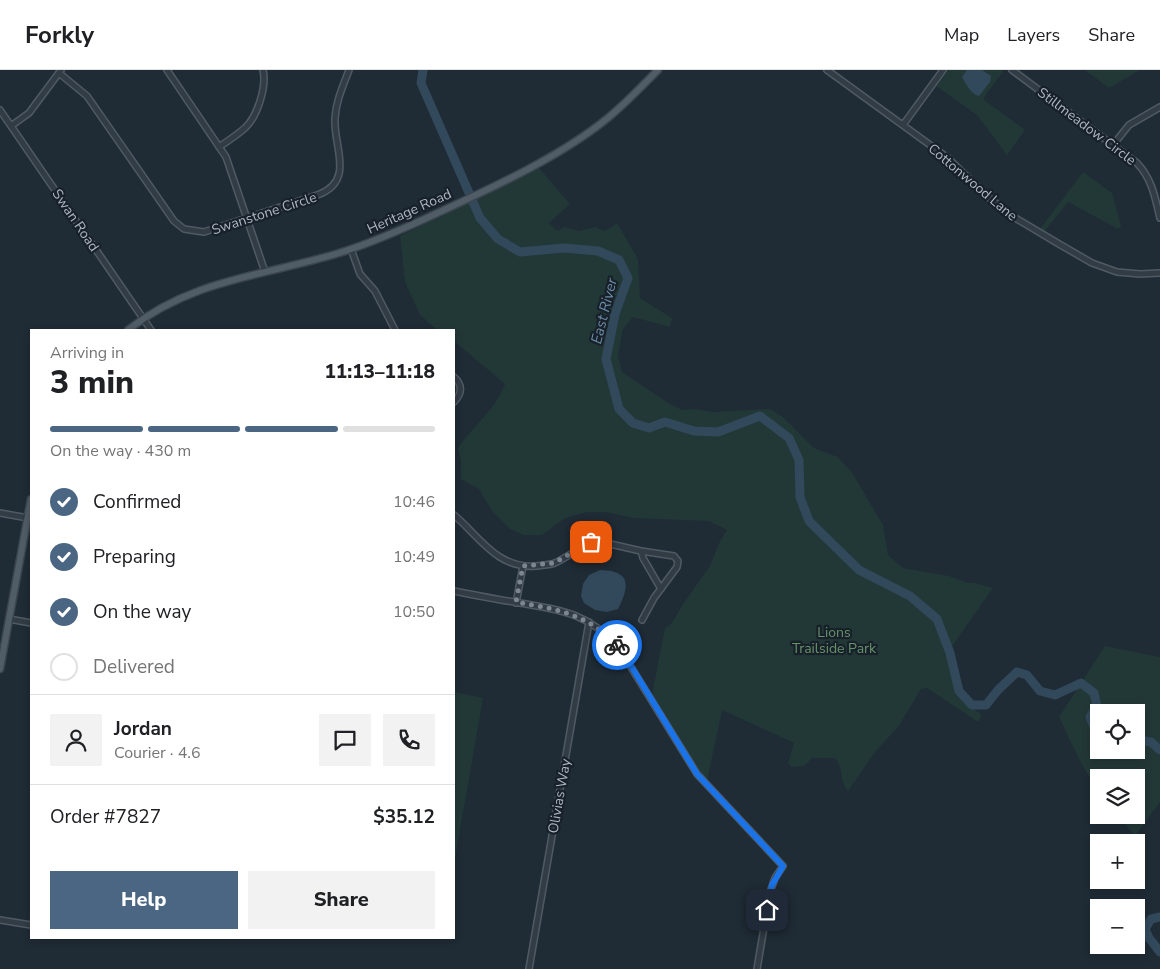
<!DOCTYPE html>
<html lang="en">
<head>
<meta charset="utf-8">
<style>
	:root { --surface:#fff; --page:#f2f2f2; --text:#202124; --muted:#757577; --line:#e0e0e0; --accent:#4a6682 }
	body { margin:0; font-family:"Nunito Sans",sans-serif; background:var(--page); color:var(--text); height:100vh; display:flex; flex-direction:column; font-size:19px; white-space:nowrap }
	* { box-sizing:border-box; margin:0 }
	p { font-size:16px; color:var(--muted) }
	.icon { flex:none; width:28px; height:28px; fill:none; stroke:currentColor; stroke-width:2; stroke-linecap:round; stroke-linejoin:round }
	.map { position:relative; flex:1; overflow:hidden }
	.sheet { position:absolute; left:30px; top:259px; width:425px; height:610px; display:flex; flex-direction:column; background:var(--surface); border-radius:0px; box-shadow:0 2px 8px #0003 }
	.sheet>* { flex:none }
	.controls { position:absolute; left:1090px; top:634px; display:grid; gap:10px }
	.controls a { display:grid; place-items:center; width:55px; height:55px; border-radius:0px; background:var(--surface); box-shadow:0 2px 8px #0003; font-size:25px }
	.pin { position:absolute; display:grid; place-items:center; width:42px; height:42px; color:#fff; margin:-21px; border-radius:10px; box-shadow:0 2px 8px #0006 }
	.courier { position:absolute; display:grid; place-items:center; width:50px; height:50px; margin:-25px; border:4px solid #1a73e8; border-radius:50%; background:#fff; color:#222; box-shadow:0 1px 6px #0007 }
	.headline em { font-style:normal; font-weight:800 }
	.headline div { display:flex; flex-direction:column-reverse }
	.headline { display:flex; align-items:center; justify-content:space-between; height:85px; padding:0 20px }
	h1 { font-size:32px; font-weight:800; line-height:38px }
	.bar { display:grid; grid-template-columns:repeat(4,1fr); gap:8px 5px; align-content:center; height:60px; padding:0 20px }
	.bar i { height:6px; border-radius:4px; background:var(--line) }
	.bar .selected { background:var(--accent) }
	.bar p { grid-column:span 4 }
	.line { display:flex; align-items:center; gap:12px; padding:0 20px; border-top:1px solid var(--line) }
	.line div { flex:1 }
	.round { display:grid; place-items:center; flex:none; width:52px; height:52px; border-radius:0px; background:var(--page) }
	ol { padding:0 20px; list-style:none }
	li { display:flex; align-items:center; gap:15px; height:55px }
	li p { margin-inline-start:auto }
	li .icon { padding:5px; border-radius:50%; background:var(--accent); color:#fff; stroke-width:4 }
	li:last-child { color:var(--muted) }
	li i { width:28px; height:28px; border:2px solid var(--line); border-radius:50% }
	.action { display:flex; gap:10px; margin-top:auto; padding:10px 20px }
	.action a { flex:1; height:58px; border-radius:0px; background:var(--accent); color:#fff; font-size:20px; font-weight:800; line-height:58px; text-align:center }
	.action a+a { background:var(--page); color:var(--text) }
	header { display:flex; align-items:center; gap:30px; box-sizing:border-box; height:70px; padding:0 25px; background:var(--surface); border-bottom:1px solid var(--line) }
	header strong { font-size:24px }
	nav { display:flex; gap:28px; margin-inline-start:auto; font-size:18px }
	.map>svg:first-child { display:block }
	.green { fill:#223837; fill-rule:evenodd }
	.water { fill:#32495c }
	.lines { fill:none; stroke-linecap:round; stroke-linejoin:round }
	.river { stroke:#32495c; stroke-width:9 }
	.minor-casing { stroke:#505a64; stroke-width:8 }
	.major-casing { stroke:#3c454f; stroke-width:9 }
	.minor { stroke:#323c45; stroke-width:5 }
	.major { stroke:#505c66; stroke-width:6 }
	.done { stroke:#7b8691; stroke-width:5; stroke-dasharray:0 9 }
	.route { stroke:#1a73e8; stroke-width:6 }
	.labels { text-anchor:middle; stroke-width:4.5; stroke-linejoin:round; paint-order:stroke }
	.street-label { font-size:14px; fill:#acb7c3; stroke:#18212a }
	.park-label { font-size:14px; fill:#659269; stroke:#18212a }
	.water-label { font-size:15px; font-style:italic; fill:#6d8ca7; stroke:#18212a }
</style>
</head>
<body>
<header>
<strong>Forkly</strong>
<nav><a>Map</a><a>Layers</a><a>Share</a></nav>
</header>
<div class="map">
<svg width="1160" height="899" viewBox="0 0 1160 899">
	<rect width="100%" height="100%" fill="#1f2b35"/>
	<path class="green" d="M948 0H1004L983 29 1025 60 1007 85 977 45 936 16Z
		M1085 0H1140L1109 18Z
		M539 98 570 134 549 153 557 161 565 157 579 161 595 157 605 161 617 153 638 189 640 228 672 248 670 257 633 247 623 259 618 286 622 302 668 333 682 340 695 339 714 342 770 339 783 347 814 378 838 387 853 404 883 455 888 485 903 498 949 506 968 513H974L993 518 953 575 948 590 958 627 982 645 978 652 927 618 921 619 898 657 875 682 848 721C838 708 845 701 835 688H812L804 696 791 697 788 693 794 673 722 640 707 711 692 690 652 625 665 558 672 553 683 534 710 496 720 471 727 460 709 451 633 448 606 442H587L565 448 542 465H524L510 459 492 441 479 419 461 409V391L458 378C473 356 495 340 505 314L454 271V260H437L420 245 405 212 400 166Z
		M1083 102 1112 123 1121 156 1118 159 1068 132 1044 162 1040 159Z
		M1105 576 1160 587V732L1135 766 1118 745H1136V708H1099V721C1082 699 1071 672 1059 647ZM1136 642V680H1099V642Z
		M454 622 483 628 454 795Z"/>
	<path class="water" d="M967 0H982L991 6 990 12 979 26C971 24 966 14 962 7Z
		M600 500C631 501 630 515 618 539L607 542 595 540 584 533 581 526 583 514 589 505Z"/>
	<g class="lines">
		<path class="river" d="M423 0 421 13 480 148 498 169 520 182 564 178 598 181 619 190 628 208 615 244 606 289 619 339 633 353 649 358 665 352 694 361 718 362 760 346 789 368 799 390 800 427 809 451 859 500 910 526 937 549 950 583 959 621 972 635H986L998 620 1017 602 1027 605 1040 621 1055 625 1081 613 1094 623 1097 636 1090 647 1095 659 1099 660
			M1136 670 1151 672 1160 680
			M1160 847 1151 849 1145 859 1149 868 1160 882"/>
		<defs>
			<path id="minor" d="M167 0 226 87 265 202
				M827 0 948 88 988 127 1012 146 1059 174 1092 193 1117 202 1140 204 1160 203
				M1012 0 1137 93C1152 109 1155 127 1160 148
				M59 3 87 26 174 151 184 159 204 162 320 124C355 109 333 76 335 48 336 31 343 16 349 0
				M0 40 151 260
				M903 55 943 0
				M11 56 29 43 61 0
				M1113 75 1129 55 1160 37
				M219 77C228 71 237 65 245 58 257 47 267 17 263 0
				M351 179 360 204 375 221 395 260
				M454 307C463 315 462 324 454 332
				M0 443 28 448
				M454 445C480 467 497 499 536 496 543 495 550 495 555 493 570 486 582 475 597 471L641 481 674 486 678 491 677 497 654 528 642 550
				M641 481 643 488 661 519
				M454 521C474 525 494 529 514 532 559 540 585 541 618 576L697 704 783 796 775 808 770 822 757 899
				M516 533 523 496
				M9 549 31 553
				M0 850 31 855
				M529 899 589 552"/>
			<path id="major" d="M128 260C192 209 264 206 339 183 375 172 410 156 444 140 498 115 563 85 609 47 626 33 642 16 658 0
				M0 599 31 429"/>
		</defs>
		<use href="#minor" class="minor-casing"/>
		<use href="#major" class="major-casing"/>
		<use href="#minor" class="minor"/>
		<use href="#major" class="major"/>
	</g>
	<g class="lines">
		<path class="done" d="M591 472 554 493 523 496 516 532C557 539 587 544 617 575"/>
		<path class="route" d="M617 575 628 591 697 704 783 796 772 815 767 840"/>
	</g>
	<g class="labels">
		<g class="street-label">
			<text transform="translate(1087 56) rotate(37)" y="5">Stillmeadow Circle</text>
			<text transform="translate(973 112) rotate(40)" y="5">Cottonwood Lane</text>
			<text transform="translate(409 141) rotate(-24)" y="5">Heritage Road</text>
			<text transform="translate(264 143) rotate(-18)" y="5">Swanstone Circle</text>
			<text transform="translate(76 150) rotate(56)" y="5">Swan Road</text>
			<text transform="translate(559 726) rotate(-80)" y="5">Olivias Way</text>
		</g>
		<g class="park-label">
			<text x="834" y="567">Lions<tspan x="834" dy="16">Trailside Park</tspan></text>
		</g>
		<g class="water-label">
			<text transform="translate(604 241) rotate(-76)" y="5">East River</text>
		</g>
	</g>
</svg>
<div class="controls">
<a><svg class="icon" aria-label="locate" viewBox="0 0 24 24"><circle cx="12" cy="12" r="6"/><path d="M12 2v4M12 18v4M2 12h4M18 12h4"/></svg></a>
<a><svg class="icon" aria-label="layers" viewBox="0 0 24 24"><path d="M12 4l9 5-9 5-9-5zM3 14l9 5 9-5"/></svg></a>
<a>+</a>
<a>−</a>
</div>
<div class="pin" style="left:591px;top:472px;background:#ea580c"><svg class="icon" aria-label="bag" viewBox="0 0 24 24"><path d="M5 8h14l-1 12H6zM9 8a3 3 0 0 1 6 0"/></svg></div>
<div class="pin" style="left:767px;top:840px;background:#1f2937"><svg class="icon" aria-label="home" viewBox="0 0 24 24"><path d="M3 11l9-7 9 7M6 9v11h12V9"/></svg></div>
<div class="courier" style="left:617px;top:575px"><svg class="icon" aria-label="bike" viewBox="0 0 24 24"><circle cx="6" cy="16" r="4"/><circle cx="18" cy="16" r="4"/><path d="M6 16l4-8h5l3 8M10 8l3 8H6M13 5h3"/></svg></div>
<section class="sheet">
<div class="headline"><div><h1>3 min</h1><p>Arriving in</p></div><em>11:13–11:18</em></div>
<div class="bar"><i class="selected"></i><i class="selected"></i><i class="selected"></i><i></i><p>On the way · 430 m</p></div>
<ol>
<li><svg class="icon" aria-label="check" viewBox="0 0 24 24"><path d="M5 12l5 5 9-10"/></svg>Confirmed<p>10:46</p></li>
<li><svg class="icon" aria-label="check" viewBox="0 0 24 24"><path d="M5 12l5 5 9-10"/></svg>Preparing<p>10:49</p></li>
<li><svg class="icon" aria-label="check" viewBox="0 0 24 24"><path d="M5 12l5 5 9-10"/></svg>On the way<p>10:50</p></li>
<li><i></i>Delivered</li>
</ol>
<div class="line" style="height:90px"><a class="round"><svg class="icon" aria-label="person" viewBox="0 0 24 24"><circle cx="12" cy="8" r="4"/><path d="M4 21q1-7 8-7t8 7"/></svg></a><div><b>Jordan</b><p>Courier · 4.6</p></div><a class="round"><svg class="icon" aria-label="chat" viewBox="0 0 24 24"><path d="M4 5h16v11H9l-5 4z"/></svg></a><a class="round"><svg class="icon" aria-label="phone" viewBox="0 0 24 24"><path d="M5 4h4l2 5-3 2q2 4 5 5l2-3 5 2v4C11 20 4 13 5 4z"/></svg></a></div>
<div class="line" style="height:65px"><div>Order #7827</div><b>$35.12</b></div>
<div class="action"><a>Help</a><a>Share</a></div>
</section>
</div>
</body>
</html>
